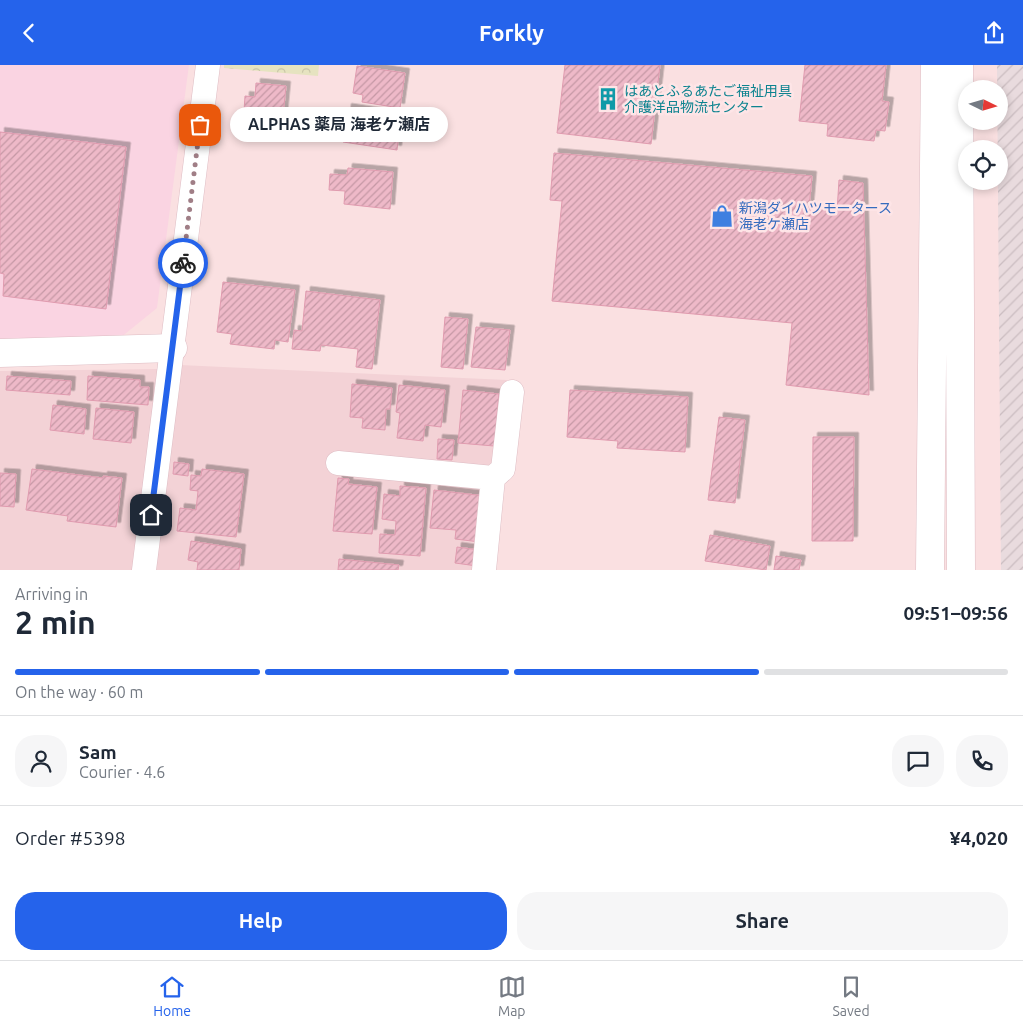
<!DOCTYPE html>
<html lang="en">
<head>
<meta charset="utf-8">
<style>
	:root { --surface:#fff; --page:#f6f6f7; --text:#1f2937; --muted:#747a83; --line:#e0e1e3; --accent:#2563eb }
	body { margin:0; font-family:Ubuntu,"Noto Sans JP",sans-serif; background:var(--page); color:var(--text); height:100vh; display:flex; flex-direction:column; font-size:19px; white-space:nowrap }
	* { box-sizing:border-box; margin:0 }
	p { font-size:16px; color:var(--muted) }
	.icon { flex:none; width:28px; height:28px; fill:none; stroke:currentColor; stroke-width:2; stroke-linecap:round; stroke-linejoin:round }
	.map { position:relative; height:505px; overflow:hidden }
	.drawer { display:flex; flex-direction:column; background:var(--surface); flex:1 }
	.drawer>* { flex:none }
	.needle { width:32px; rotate:95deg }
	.controls { position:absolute; left:958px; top:15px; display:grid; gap:10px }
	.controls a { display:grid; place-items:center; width:50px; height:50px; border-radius:50%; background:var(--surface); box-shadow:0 2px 8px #0003; font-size:25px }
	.pin { position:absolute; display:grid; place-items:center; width:42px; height:42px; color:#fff; margin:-21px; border-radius:10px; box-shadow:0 2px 8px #0006 }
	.courier { position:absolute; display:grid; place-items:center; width:50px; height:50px; margin:-25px; border:4px solid #2563eb; border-radius:50%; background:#fff; color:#222; box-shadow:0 1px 6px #0007 }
	.bubble { position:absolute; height:35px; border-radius:18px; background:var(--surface); box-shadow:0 2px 8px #0003; font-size:16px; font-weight:700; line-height:35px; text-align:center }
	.headline em { font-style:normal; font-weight:700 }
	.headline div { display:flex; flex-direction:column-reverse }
	.headline { display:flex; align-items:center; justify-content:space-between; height:85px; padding:0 15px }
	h1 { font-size:32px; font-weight:700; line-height:38px }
	.bar { display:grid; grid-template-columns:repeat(4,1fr); gap:8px 5px; align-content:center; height:60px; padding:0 15px }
	.bar i { height:6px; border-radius:4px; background:var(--line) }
	.bar .active { background:var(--accent) }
	.bar p { grid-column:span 4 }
	.line { display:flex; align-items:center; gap:12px; padding:0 15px; border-top:1px solid var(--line) }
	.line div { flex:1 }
	.round { display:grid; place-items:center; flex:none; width:52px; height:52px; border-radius:20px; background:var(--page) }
	.button { display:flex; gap:10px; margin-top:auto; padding:10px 15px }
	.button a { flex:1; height:58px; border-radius:20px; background:var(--accent); color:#fff; font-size:20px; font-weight:700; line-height:58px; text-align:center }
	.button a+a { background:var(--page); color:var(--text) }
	header { display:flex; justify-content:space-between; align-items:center; height:65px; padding:0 15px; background:var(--accent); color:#fff; font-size:22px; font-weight:700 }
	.tab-bar { display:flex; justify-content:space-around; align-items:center; height:70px; border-top:1px solid var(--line); background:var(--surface); font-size:14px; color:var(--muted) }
	.tab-bar a { display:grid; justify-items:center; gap:2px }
	.tab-bar .active { color:var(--accent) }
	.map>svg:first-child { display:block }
	.residential { fill:#f3d2d6 }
	.commercial { fill:#fad4e2 }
	.industrial { fill:url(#industrial-furrows) }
	.park { fill:url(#park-crowns) }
	.building { fill:url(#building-hatch); stroke:#e09baf; filter:url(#shadow) }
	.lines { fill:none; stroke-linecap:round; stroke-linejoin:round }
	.minor-casing { stroke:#debdc4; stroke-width:25 }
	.tertiary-casing { stroke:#debdc4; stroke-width:29 }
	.minor { stroke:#fff; stroke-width:24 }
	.tertiary { stroke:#fff; stroke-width:28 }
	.done { stroke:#a07e86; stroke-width:5; stroke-dasharray:0 9 }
	.route { stroke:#2563eb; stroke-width:6 }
	.labels { text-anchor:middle; stroke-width:5; stroke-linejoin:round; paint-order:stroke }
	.culture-label { font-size:14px; fill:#0d838f; stroke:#fee5e7; text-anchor:start }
	.shop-label { font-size:14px; fill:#366cbe; stroke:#fee5e7; text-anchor:start }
</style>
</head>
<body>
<header><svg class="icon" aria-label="back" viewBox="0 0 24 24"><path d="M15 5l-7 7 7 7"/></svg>Forkly<svg class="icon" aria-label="share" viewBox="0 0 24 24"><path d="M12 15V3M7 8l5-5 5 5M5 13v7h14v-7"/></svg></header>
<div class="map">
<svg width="1023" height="505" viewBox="0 0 1023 505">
	<defs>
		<pattern id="industrial-furrows" width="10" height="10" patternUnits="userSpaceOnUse" patternTransform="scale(1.25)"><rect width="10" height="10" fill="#e9dbde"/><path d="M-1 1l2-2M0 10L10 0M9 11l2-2" fill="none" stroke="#cbbdc1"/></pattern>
		<pattern id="park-crowns" width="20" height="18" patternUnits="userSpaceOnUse" patternTransform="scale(1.25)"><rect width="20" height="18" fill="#e6e3c0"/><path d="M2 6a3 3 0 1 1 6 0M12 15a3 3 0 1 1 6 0" fill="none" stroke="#c8c4a7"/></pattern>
		<pattern id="building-hatch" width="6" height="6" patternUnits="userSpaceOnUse" patternTransform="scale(1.25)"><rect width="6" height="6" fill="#eeb9c8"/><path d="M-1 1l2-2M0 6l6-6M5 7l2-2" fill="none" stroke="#c598a5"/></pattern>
		<filter id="shadow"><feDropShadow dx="4.5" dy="-4.5" stdDeviation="0" flood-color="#0004"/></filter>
	</defs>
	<rect width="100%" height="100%" fill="#fae0e1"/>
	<path class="residential" d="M180 300 507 315 484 505H156Z
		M158 304 134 505H0V306Z"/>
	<path class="commercial" d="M0 0H189L157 243 120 273 0 274Z"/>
	<path class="industrial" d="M997 0H1023V505H1001Z"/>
	<path class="park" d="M224 0H319L318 11 224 3Z"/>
	<path class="building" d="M565 0H660L651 79 557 68Z
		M805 0H886L882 36 889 37 885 66 876 65 874 76 827 71 828 59 799 56Z
		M357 1 405 8 400 43 362 37 363 30 353 28Z
		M256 18 286 21 282 61 252 58 253 46H244L245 31 255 32Z
		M347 43 401 51 397 85 343 77Z
		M0 67 126 82 106 244 3 231 4 209 0 208Z
		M554 88 812 111 809 144 837 146 839 115 863 118 869 330 786 320 792 258 552 236 562 136 550 135Z
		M348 103 393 107 390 144 344 139 345 126 329 125 330 109 347 110Z
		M223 217 295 225 288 277 275 275 274 284 230 279 232 269 217 267Z
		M306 226 380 235 372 304 356 302 358 284 321 280 320 286 292 284 294 265 302 266Z
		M445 252 468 254 463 304 441 302Z
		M476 262 510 265 505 305 471 302Z
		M7 311 71 316 70 330 6 325Z
		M88 311 140 315V322H149L148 340 87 335Z
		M352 319 392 323 390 344H386L385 365 362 363 363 353 350 352Z
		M399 320 445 325 441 362 425 360 423 376 397 373 400 348 396 347Z
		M463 325 499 329 494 381 458 378Z
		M570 325 688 332 685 387 617 383 618 376 567 372Z
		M53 340 86 344 84 369 50 365Z
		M96 343 134 347 131 378 93 374Z
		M719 352 745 355 735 438 708 435Z
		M813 372H854L853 476H812Z
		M438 374 454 375 452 395 437 394Z
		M174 397 189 399 188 411 173 409Z
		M32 404 103 413V411L122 413 116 462 67 456 68 451 26 445Z
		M202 404 244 409 236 472 177 466 180 443 196 445 198 426 190 425 191 410 201 411Z
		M0 408 16 409 14 442 0 441Z
		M338 413 349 414 348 419 377 422 372 469 333 466Z
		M400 421 426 423 420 491 379 488 380 469 395 470 396 456 382 454 384 429 400 431Z
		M434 425 485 431 480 477 455 474 456 465 430 463Z
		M710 470 770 481 766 505 705 496Z
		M191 476 241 484 239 505H197L198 497 188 495Z
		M457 482 479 485 477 501 455 498Z
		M776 491 801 495 799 505H774Z
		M339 494 399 500 398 505H338Z"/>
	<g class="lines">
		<defs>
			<path id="minor" d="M338 398 493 413
				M144 505 208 0
				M484 505 493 413 503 404 512 327"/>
			<path id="tertiary" d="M959 0 961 505
				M0 288 173 283
				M930 505 935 0"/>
		</defs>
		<use href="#minor" class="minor-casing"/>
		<use href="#tertiary" class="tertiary-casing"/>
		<use href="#minor" class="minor"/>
		<use href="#tertiary" class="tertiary"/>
	</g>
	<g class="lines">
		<path class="done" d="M183 198 200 60"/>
		<path class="route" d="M151 450 183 198"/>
	</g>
	<defs>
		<symbol id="building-bare" viewBox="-9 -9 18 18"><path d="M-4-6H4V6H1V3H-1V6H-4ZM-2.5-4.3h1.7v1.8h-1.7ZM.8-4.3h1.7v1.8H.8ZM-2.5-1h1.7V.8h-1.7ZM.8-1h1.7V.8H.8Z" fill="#0f9aa8" stroke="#fee5e7" stroke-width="2.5" paint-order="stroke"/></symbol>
		<symbol id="shop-bare" viewBox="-9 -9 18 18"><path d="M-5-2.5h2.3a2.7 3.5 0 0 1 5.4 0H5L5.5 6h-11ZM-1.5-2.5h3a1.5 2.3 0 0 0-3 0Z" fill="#3f7fe0" stroke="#fee5e7" stroke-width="2.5" paint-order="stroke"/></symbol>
	</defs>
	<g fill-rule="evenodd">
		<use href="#building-bare" x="592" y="18" width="32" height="32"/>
		<use href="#shop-bare" x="706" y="135" width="32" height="32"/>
	</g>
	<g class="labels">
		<g class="culture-label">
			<text x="624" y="31">はあとふるあたご福祉用具<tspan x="624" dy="16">介護洋品物流センター</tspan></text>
		</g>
		<g class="shop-label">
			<text x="739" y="148">新潟ダイハツモータース<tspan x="739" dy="16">海老ケ瀬店</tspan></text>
		</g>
	</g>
</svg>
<div class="controls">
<a><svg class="needle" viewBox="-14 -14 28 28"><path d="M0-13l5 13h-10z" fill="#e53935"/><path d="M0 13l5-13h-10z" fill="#747a83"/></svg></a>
<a><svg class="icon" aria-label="locate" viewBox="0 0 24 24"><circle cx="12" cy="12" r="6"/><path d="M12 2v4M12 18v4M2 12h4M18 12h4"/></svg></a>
</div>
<div class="pin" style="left:200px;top:60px;background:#ea580c"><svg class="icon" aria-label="bag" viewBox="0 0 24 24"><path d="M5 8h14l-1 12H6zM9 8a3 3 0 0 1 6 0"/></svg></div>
<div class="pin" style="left:151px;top:450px;background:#1f2937"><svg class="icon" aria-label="home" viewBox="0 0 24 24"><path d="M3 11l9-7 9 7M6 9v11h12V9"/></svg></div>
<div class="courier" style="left:183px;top:198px"><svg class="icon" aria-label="bike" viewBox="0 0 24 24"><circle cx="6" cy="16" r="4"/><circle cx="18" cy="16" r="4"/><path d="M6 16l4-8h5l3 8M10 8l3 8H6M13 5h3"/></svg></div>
<div class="bubble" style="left:230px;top:42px;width:218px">ALPHAS 薬局 海老ケ瀬店</div>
</div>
<section class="drawer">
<div class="headline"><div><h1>2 min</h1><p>Arriving in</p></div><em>09:51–09:56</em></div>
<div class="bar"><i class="active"></i><i class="active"></i><i class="active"></i><i></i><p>On the way · 60 m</p></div>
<div class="line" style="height:90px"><a class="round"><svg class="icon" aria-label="person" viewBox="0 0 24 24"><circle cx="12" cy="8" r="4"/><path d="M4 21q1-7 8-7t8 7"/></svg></a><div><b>Sam</b><p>Courier · 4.6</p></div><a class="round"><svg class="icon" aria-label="chat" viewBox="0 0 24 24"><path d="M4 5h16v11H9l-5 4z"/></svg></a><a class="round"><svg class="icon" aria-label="phone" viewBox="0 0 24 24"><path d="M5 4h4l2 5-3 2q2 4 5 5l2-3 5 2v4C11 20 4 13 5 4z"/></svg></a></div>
<div class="line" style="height:65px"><div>Order #5398</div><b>¥4,020</b></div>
<div class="button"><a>Help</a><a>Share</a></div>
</section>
<nav class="tab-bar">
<a class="active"><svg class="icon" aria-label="home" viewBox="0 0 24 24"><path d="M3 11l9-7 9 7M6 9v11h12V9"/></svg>Home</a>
<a><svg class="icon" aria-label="map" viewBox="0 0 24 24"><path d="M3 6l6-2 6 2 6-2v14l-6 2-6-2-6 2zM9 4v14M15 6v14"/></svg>Map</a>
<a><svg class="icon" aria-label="saved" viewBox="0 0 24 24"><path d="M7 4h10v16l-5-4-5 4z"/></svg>Saved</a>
</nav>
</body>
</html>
